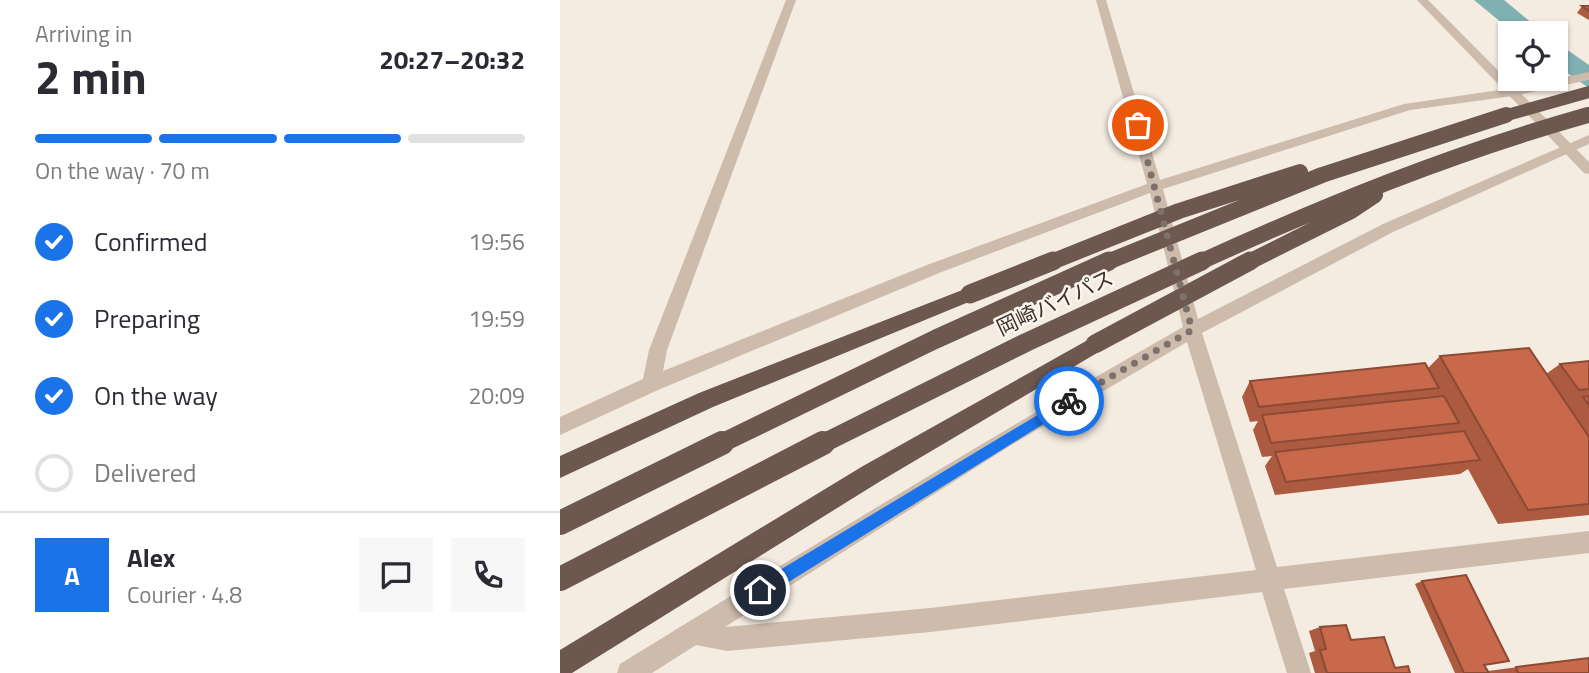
<!DOCTYPE html>
<html lang="en">
<head>
<meta charset="utf-8">
<style>
	:root { --surface:#fff; --page:#f7f7f7; --text:#2b2b33; --muted:#7c7c81; --line:#e1e1e2; --accent:#1a73e8 }
	body { margin:0; font-family:"Titillium Web","Noto Sans JP",sans-serif; background:var(--page); color:var(--text); height:100vh; display:flex; flex-direction:column; font-size:26px; white-space:nowrap }
	* { box-sizing:border-box; margin:0 }
	p { font-size:23px; color:var(--muted) }
	.icon { flex:none; width:38px; height:38px; fill:none; stroke:currentColor; stroke-width:2; stroke-linecap:round; stroke-linejoin:round }
	.map { position:relative; flex:1; overflow:hidden }
	.details { display:flex; flex-direction:column; background:var(--surface); width:560px }
	.details>* { flex:none }
	.tools { position:absolute; left:938px; top:21px; display:grid; gap:14px }
	.tools a { display:grid; place-items:center; width:70px; height:70px; border-radius:0px; background:var(--surface); box-shadow:0 2px 5px #0004; font-size:35px }
	.pin { position:absolute; display:grid; place-items:center; width:60px; height:60px; color:#fff; margin:-30px; border:4px solid #fff; border-radius:50%; box-shadow:0 2px 7px #0007 }
	.courier { position:absolute; display:grid; place-items:center; width:70px; height:70px; margin:-35px; border:5px solid #1a73e8; border-radius:50%; background:#fff; color:#222; box-shadow:0 2px 9px #0007 }
	.headline em { font-style:normal; font-weight:700 }
	.headline div { display:flex; flex-direction:column-reverse }
	.headline { display:flex; align-items:center; justify-content:space-between; height:119px; padding:0 35px }
	h1 { font-size:46px; font-weight:700; line-height:52px }
	.bar { display:grid; grid-template-columns:repeat(4,1fr); gap:10px 7px; align-content:center; height:84px; padding:0 35px }
	.bar i { height:9px; border-radius:5px; background:var(--line) }
	.bar .on { background:var(--accent) }
	.bar p { grid-column:span 4 }
	.line { display:flex; align-items:center; gap:18px; padding:0 35px; border-top:2px solid var(--line) }
	.line div { flex:1 }
	.round { display:grid; place-items:center; flex:none; width:74px; height:74px; border-radius:0px; background:var(--page) }
	ol { padding:0 35px; list-style:none }
	li { display:flex; align-items:center; gap:21px; height:77px }
	li p { margin-inline-start:auto }
	li .icon { padding:7px; border-radius:50%; background:var(--accent); color:#fff; stroke-width:4 }
	li:last-child { color:var(--muted) }
	li i { width:38px; height:38px; border:4px solid var(--line); border-radius:50% }
	main { display:flex; flex:1; min-height:0 }
	.map>svg:first-child { display:block }
	.water { fill:#7fb0b2 }
	.lines { fill:none; stroke-linecap:round; stroke-linejoin:round }
	.minor { fill:#cdbbac; fill-rule:evenodd }
	.tertiary { fill:#cdbbac; fill-rule:evenodd }
	.trunk { fill:#6c584f; fill-rule:evenodd }
	.trunk-bridge-far3 { stroke:#6c584f; stroke-width:12 }
	.trunk-bridge-far2 { stroke:#6c584f; stroke-width:16 }
	.trunk-bridge-far1 { stroke:#6c584f; stroke-width:19 }
	.trunk-bridge { stroke:#6c584f; stroke-width:24 }
	.wall { fill:#ac5a40 }
	.building { fill:#c8694b; stroke:#8c4a34; stroke-width:2 }
	.route { fill:#1a73e8 }
	.done { stroke:#7c716b; stroke-width:7; stroke-dasharray:0 12.6 }
	.labels { text-anchor:middle; stroke-width:5; stroke-linejoin:round; paint-order:stroke }
	.street-label { font-size:21px; fill:#3b302b; stroke:#fbf5ee }
</style>
</head>
<body>
<main>
<section class="details">
<div class="headline"><div><h1>2 min</h1><p>Arriving in</p></div><em>20:27–20:32</em></div>
<div class="bar"><i class="on"></i><i class="on"></i><i class="on"></i><i></i><p>On the way · 70 m</p></div>
<ol>
<li><svg class="icon" aria-label="check" viewBox="0 0 24 24"><path d="M5 12l5 5 9-10"/></svg>Confirmed<p>19:56</p></li>
<li><svg class="icon" aria-label="check" viewBox="0 0 24 24"><path d="M5 12l5 5 9-10"/></svg>Preparing<p>19:59</p></li>
<li><svg class="icon" aria-label="check" viewBox="0 0 24 24"><path d="M5 12l5 5 9-10"/></svg>On the way<p>20:09</p></li>
<li><i></i>Delivered</li>
</ol>
<div class="line" style="height:126px"><b class="round" style="background:var(--accent);color:#fff">A</b><div><b>Alex</b><p>Courier · 4.8</p></div><a class="round"><svg class="icon" aria-label="chat" viewBox="0 0 24 24"><path d="M4 5h16v11H9l-5 4z"/></svg></a><a class="round"><svg class="icon" aria-label="phone" viewBox="0 0 24 24"><path d="M5 4h4l2 5-3 2q2 4 5 5l2-3 5 2v4C11 20 4 13 5 4z"/></svg></a></div>
</section>
<div class="map">
<svg width="1029" height="673" viewBox="0 0 1029 673">
	<rect width="100%" height="100%" fill="#f4ebe1"/>
	<path class="water" d="M914 0H944L984 33H954Z
		M996 42 1029 65V88L996 65Z"/>
	<g class="lines">
		<path class="minor" d="M226 0H236L107 350 103 371 367 265 587 184 536 0H546L600 180 844 104 953 88 1029 72V80L953 96 850 110 603 189 638 319 823 224 1029 135V144L833 232 642 333 717 567 1029 531V553L724 589 751 673H727L702 592 370 632 167 651 136 645 92 673H57L60 664C246 550 433 435 623 327L590 193 379 273 98 390 0 435V417L83 379 89 350ZM627 342 696 570 370 608 165 627 453 444Z"/>
		<path class="tertiary" d="M857 0H868L1029 162V174L1024 173Z"/>
		<path class="trunk" d="M410 287 416 289 419 294 416 299 153 407 0 478V456L139 393Z
			M535 336 542 338 545 344 542 350 319 482 12 673H0V650L303 466Z"/>
		<path class="trunk-bridge-far3" d="M940 117 1029 92
			M1022 117 1029 115"/>
		<path class="trunk-bridge-far2" d="M489 263 619 211 740 172
			M545 263 762 175 946 115
			M638 263C765 205 893 153 1028 115
			M687 263 791 211 815 195"/>
		<path class="trunk-bridge-far1" d="M410 294 493 261
			M535 344 690 261
			M158 445 376 339 549 261
			M260 445 467 342 642 261"/>
		<path class="trunk-bridge" d="M0 523 162 443
			M0 579 263 443"/>
	</g>
	<path class="wall" d="M1022 6H1029V20L1017 13Z
		M880 356 986 374 1000 364 1029 361V515L938 524 908 469 900 474 715 495 705 466 712 456 702 457 693 430 698 421 690 422 682 397 690 381 868 368Z
		M862 581 924 665 928 671 1029 658V673H895L855 584Z
		M760 627 791 640 835 668 850 673H755L749 653 755 651 749 631Z"/>
	<path class="building" d="M1022 6H1029V11Z
		M969 348 1029 437V504L968 510 880 356Z
		M1029 361V389L1019 390 1000 364Z
		M865 363 879 388 699 407 690 381Z
		M884 396 899 423 711 443 702 415Z
		M1029 396V405L1023 397Z
		M904 431 920 460 726 482 715 452Z
		M906 575 949 661 924 665 929 673H904L862 581Z
		M786 625 791 640 824 637 835 668 848 666 850 673H767L760 650 766 649 760 627Z
		M1029 658V673H958L956 667Z"/>
	<path class="route" d="M509 396 514 398V405L206 596 200 598 195 596 193 590 195 585Z"/>
	<g class="lines">
		<path class="done" d="M509 401 632 330 578 125"/>
	</g>
	<g class="labels">
		<g class="street-label">
			<text transform="translate(495 303) rotate(-25)" y="7">岡崎バイパス</text>
		</g>
	</g>
</svg>
<div class="tools">
<a><svg class="icon" aria-label="locate" viewBox="0 0 24 24"><circle cx="12" cy="12" r="6"/><path d="M12 2v4M12 18v4M2 12h4M18 12h4"/></svg></a>
</div>
<div class="pin" style="left:578px;top:125px;background:#ea580c"><svg class="icon" aria-label="bag" viewBox="0 0 24 24"><path d="M5 8h14l-1 12H6zM9 8a3 3 0 0 1 6 0"/></svg></div>
<div class="pin" style="left:200px;top:590px;background:#1f2937"><svg class="icon" aria-label="home" viewBox="0 0 24 24"><path d="M3 11l9-7 9 7M6 9v11h12V9"/></svg></div>
<div class="courier" style="left:509px;top:401px"><svg class="icon" aria-label="bike" viewBox="0 0 24 24"><circle cx="6" cy="16" r="4"/><circle cx="18" cy="16" r="4"/><path d="M6 16l4-8h5l3 8M10 8l3 8H6M13 5h3"/></svg></div>
</div>
</main>
</body>
</html>
